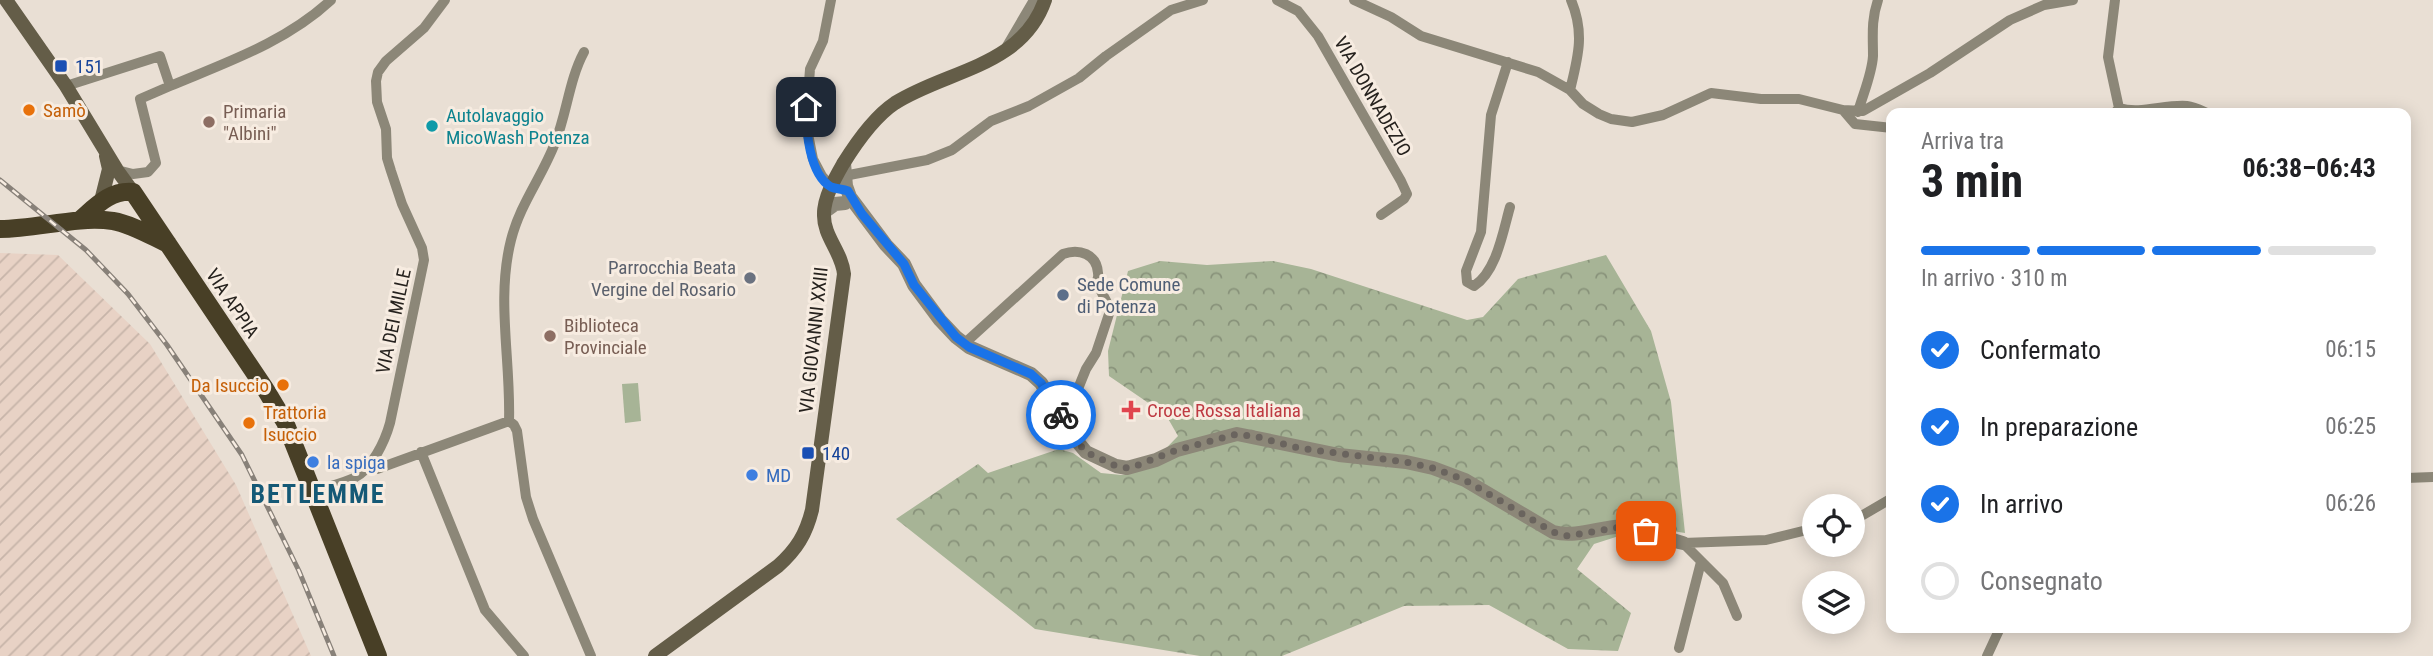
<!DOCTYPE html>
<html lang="it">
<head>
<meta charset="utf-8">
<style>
	:root { --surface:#fff; --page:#f6f6f6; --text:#202124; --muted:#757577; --line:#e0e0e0; --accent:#1a73e8 }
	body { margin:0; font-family:"Roboto Condensed",sans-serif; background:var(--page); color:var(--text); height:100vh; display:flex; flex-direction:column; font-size:26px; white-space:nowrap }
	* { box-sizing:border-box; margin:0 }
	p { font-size:23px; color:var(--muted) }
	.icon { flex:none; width:38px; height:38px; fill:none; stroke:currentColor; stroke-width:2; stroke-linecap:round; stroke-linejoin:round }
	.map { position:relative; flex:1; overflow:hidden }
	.details { position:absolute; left:1886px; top:108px; width:525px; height:525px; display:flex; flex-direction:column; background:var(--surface); border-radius:14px; box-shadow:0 4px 18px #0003 }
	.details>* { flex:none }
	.tools { position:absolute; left:1802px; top:494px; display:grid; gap:14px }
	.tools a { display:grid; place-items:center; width:63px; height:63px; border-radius:50%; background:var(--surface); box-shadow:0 4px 18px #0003; font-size:35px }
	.pin { position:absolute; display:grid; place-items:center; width:60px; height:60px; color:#fff; margin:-30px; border-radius:14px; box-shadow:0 4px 10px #0006 }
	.courier { position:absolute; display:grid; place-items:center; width:70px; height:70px; margin:-35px; border:5px solid #1a73e8; border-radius:50%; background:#fff; color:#222; box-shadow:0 2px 9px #0007 }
	.overview em { font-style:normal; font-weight:700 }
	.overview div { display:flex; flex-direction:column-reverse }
	.overview { display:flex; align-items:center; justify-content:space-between; height:119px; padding:0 35px }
	h1 { font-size:46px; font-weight:700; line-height:52px }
	.bar { display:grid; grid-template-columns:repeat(4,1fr); gap:10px 7px; align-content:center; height:84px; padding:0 35px }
	.bar i { height:9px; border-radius:5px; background:var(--line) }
	.bar .current { background:var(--accent) }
	.bar p { grid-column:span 4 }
	ol { padding:0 35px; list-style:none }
	li { display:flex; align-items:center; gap:21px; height:77px }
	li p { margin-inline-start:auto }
	li .icon { padding:7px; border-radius:50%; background:var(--accent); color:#fff; stroke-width:4 }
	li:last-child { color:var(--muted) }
	li i { width:38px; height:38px; border:4px solid var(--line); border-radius:50% }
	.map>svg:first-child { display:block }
	.industrial { fill:url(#industrial-furrows) }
	.grass { fill:#a7b496 }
	.park { fill:url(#park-crowns) }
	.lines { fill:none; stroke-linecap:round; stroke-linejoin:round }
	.minor { stroke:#8c8778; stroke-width:10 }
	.tertiary { stroke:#8c8778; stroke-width:14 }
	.secondary { stroke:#645d48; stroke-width:14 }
	.primary { stroke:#483f26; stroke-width:18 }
	.rail-casing { stroke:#888179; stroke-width:5 }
	.rail { stroke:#f7ece1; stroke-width:2.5; stroke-dasharray:8; stroke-linecap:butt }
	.done { stroke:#6a645e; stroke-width:7; stroke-dasharray:0 12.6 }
	.route { stroke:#1a73e8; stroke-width:9 }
	.transit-dot { fill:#1a4fb4; stroke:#f7ece1; stroke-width:2.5 }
	.food-dot { fill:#e8710a; stroke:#f7ece1; stroke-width:2.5 }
	.education-dot { fill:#8d6e63; stroke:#f7ece1; stroke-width:2.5 }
	.culture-dot { fill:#0f9aa8; stroke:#f7ece1; stroke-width:2.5 }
	.worship-dot { fill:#6b7280; stroke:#f7ece1; stroke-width:2.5 }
	.service-dot { fill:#5c6f8a; stroke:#f7ece1; stroke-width:2.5 }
	.health-dot { fill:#e0444e; stroke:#f7ece1; stroke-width:2.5 }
	.shop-dot { fill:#3f7fe0; stroke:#f7ece1; stroke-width:2.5 }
	.labels { text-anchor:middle; stroke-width:6; stroke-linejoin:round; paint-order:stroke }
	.transit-label { font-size:19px; fill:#164399; stroke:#f7ece1; text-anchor:start }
	.street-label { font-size:19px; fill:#26221e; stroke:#f7ece1 }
	.food-label { font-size:19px; fill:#c56008; stroke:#f7ece1; text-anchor:start }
	.education-label { font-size:19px; fill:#785e54; stroke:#f7ece1; text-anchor:start }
	.culture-label { font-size:19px; fill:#0d838f; stroke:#f7ece1; text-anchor:start }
	.worship-label { font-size:19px; fill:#5b616d; stroke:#f7ece1; text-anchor:end }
	.service-label { font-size:19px; fill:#4e5e75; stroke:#f7ece1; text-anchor:start }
	.health-label { font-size:19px; fill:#be3a42; stroke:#f7ece1; text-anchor:start }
	.shop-label { font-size:19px; fill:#366cbe; stroke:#f7ece1; text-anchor:start }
	.district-label { font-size:26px; font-weight:bold; letter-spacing:2px; fill:#155976; stroke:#f7ece1 }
</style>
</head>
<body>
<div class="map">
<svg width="2433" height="656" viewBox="0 0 2433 656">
	<defs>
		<pattern id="industrial-furrows" width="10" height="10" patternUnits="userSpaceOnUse" patternTransform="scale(1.75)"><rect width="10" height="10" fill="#e8d2c5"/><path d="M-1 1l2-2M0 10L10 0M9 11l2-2" fill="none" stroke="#c7b4a9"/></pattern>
		<pattern id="park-crowns" width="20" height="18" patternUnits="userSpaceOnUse" patternTransform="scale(1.75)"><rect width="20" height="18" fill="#a7b496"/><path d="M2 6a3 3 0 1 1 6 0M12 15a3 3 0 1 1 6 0" fill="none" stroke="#88927a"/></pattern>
	</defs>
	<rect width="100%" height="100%" fill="#e9dfd4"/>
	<path class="industrial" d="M0 253 58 255 150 344 236 485 311 656H0Z"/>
	<path class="grass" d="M638 383 641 421 625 423 622 384Z"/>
	<path class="park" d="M1606 255 1651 331 1671 402 1685 533 1647 527 1594 544 1577 569 1631 613 1618 651 1568 649 1489 605 1404 606 1282 656H1200L1035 629 896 519 978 464 988 473 1059 449 1073 453 1101 473 1122 475 1146 469 1178 436 1166 415 1109 376 1108 351 1128 271 1160 261 1207 265 1273 261 1311 269 1467 320 1483 317 1518 279Z"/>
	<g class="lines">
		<path class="minor" d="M831 0 823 41 810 69 806 124 813 159 822 176 832 187
			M1277 0 1298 11 1318 36 1401 181 1407 194 1404 199 1381 215
			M1354 0 1391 17 1421 36 1538 72 1570 90 1583 104 1599 114 1611 119 1632 122 1663 115 1711 93 1761 99H1799L1843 110 1863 111 1930 73 2010 20 2044 5 2073 0
			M1007 46 1034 0
			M1508 62 1491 115 1481 232 1466 271 1467 282 1474 286C1497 271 1503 231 1510 207
			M66 86 160 56 170 86C227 62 286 42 331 0
			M1570 90C1578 57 1585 33 1571 0
			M2119 108C2140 115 2165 104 2187 106 2195 107 2202 111 2209 114
			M1843 110 1855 124 1892 128
			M1858 112C1863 94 1872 74 1873 56 1873 36 1871 20 1878 0
			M2114 114 2119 108 2108 57 2115 0
			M117 170 133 174 148 172 156 163 140 99 170 86
			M844 176 927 160 952 150 991 121 1029 106 1079 78 1106 56 1171 10 1203 0
			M965 343 1063 254C1079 248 1097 254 1098 273 1099 280 1096 277 1098 284 1101 294 1108 301 1110 311L1096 353 1086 369 1071 406 1062 416
			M509 421C511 361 496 299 511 240 520 204 542 177 555 143 567 113 569 80 584 52
			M509 421 514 425 517 431 526 497 533 519 591 656
			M421 452 485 610 524 656
			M367 468 377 469 509 421
			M2406 478 2433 477
			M312 492C326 487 341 484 354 478 372 469 385 441 390 423L424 260 422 248 402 204 391 171 387 158 386 129 377 102 376 81 378 72 386 61 424 28 445 0
			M1853 518 1863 515 1892 498
			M1683 543 1766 540 1815 528
			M1683 543 1723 583 1737 616
			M1679 648 1701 562
			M1987 656 2000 628"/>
		<path class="tertiary" d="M844 163 846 186 850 197 886 245 904 264 914 285 940 320 956 337 969 347 1031 374 1041 383 1076 440 1086 452 1116 466 1127 468 1156 460 1177 450 1237 434 1339 455 1406 462 1433 468 1465 480 1553 532C1578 538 1599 527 1624 526 1642 526 1664 539 1683 543
			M824 212 835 204 845 203"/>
		<path class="secondary" d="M6 0 66 86 117 170 133 192
			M101 201 109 169 106 156
			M655 656 778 566C797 549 806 534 812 510L844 274C842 252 823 236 824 214 824 197 835 178 843 164 856 143 874 117 895 103 947 70 1022 67 1045 0"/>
		<path class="primary" d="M81 219C97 205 111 190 133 192L264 387 285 422 378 656
			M0 229C38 229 75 216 113 221 131 224 151 236 168 244"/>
		<defs>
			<path id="rail" d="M0 180 86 250 128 294 167 345 242 455 299 571 334 656"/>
		</defs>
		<use href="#rail" class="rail-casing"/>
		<use href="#rail" class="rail"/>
	</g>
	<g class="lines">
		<path class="done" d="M1061 415 1076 440 1086 452 1116 466 1128 468 1138 465 1177 450 1237 434 1258 437 1298 448 1406 462 1433 468 1465 480 1553 532 1568 536 1626 526 1646 531"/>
		<path class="route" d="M806 107C806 130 809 174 831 187 836 189 843 189 848 191L862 214 904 264 914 285 956 337 969 347 1031 374 1041 383 1061 415"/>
	</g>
	<g class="transit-dot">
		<rect x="54" y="59" width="14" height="14" rx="3.5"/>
		<rect x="801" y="446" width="14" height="14" rx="3.5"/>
	</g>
	<g class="food-dot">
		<circle cx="29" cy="110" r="7"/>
		<circle cx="283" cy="385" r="7"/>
		<circle cx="249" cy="423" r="7"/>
	</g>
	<g class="education-dot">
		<circle cx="209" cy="122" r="7"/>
		<circle cx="550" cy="336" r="7"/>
	</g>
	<circle class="culture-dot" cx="432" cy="126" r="7"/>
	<circle class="worship-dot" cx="750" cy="278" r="7"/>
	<circle class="service-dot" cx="1063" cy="295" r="7"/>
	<path class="health-dot" d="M1127.5 399.5h7v7h7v7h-7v7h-7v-7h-7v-7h7z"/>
	<g class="shop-dot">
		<circle cx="313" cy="462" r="7"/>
		<circle cx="752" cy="475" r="7"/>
	</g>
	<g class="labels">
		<g class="transit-label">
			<text x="75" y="73">151</text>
			<text x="822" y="460">140</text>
		</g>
		<g class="street-label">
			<text transform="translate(1373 96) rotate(60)" y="7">VIA DONNADEZIO</text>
			<text transform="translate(233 303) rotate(56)" y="7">VIA APPIA</text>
			<text transform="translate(393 321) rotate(-78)" y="7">VIA DEI MILLE</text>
			<text transform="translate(813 340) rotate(-84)" y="7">VIA GIOVANNI XXIII</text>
		</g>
		<g class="food-label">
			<text x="43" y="117">Samò</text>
			<text x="269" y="392" text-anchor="end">Da Isuccio</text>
			<text x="263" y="419">Trattoria<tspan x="263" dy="22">Isuccio</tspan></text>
		</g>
		<g class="education-label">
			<text x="223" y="118">Primaria<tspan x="223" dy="22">"Albini"</tspan></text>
			<text x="564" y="332">Biblioteca<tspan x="564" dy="22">Provinciale</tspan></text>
		</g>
		<g class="culture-label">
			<text x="446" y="122">Autolavaggio<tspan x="446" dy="22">MicoWash Potenza</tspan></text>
		</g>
		<g class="worship-label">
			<text x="736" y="274">Parrocchia Beata<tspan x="736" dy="22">Vergine del Rosario</tspan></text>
		</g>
		<g class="service-label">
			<text x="1077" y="291">Sede Comune<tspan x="1077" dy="22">di Potenza</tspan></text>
		</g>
		<g class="health-label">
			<text x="1147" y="417">Croce Rossa Italiana</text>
		</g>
		<g class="shop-label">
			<text x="327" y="469">la spiga</text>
			<text x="766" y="482">MD</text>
		</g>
		<g class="district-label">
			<text x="318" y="503">BETLEMME</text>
		</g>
	</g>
</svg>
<div class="tools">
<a><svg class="icon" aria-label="locate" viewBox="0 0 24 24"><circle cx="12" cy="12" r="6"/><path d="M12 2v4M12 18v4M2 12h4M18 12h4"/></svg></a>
<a><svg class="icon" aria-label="layers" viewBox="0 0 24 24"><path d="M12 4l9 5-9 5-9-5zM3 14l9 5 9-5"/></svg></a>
</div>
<div class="pin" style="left:1646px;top:531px;background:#ea580c"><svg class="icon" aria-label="bag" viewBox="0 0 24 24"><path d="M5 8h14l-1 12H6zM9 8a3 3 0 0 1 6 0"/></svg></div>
<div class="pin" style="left:806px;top:107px;background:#1f2937"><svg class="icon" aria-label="home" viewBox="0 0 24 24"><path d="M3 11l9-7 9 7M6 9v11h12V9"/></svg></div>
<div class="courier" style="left:1061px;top:415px"><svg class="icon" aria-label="bike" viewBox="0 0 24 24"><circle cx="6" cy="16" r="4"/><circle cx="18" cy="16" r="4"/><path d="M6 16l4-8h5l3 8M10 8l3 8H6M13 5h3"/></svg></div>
<section class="details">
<div class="overview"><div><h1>3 min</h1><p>Arriva tra</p></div><em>06:38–06:43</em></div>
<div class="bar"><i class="current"></i><i class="current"></i><i class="current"></i><i></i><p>In arrivo · 310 m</p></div>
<ol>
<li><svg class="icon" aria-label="check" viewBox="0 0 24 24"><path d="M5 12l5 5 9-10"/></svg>Confermato<p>06:15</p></li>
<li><svg class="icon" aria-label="check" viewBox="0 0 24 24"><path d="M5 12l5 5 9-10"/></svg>In preparazione<p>06:25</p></li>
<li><svg class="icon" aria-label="check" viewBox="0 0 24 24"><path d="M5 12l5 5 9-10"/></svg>In arrivo<p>06:26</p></li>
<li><i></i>Consegnato</li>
</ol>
</section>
</div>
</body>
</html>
